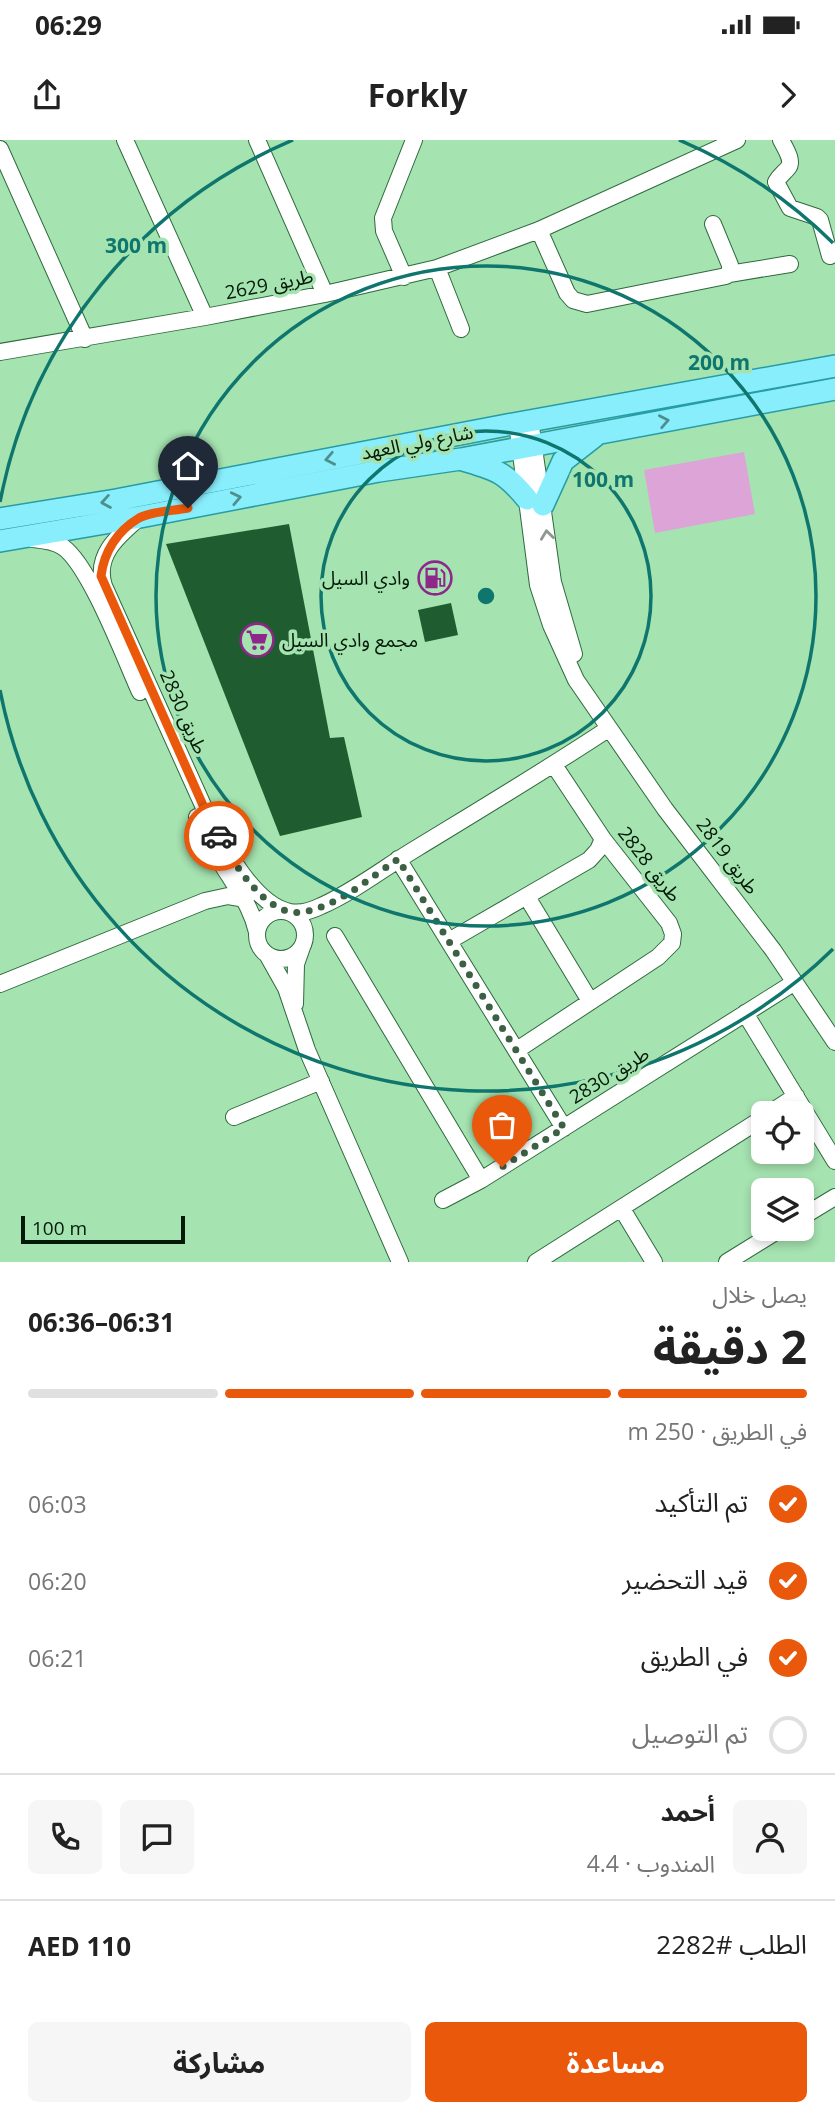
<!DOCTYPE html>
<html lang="ar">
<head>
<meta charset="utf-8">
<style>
	:root { --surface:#fff; --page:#f6f6f6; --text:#222; --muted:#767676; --line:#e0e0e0; --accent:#ea580c }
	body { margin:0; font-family:"Open Sans","Noto Sans Arabic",sans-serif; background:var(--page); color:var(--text); direction:rtl; height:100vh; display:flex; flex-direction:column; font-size:26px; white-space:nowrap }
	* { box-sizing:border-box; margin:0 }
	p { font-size:23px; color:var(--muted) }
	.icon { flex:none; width:38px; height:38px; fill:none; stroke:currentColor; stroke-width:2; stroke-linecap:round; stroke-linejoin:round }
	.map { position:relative; height:1122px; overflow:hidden; direction:ltr }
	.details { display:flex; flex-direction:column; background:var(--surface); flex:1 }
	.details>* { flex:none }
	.controls { position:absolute; left:751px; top:961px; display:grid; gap:14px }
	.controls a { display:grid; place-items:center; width:63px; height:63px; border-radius:10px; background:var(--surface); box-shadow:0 4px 10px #0003; font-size:35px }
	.scale { position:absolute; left:21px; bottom:18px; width:164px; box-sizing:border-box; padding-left:7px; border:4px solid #031a08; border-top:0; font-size:19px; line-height:24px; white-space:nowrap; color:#031a08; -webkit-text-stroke:5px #a5e3b0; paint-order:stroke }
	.pin { position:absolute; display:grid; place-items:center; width:60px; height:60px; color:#fff; margin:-72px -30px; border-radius:50% 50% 50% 0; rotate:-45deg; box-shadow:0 0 7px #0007 }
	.pin .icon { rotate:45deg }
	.courier { position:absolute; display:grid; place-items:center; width:70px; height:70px; margin:-35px; border:5px solid #ea580c; border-radius:50%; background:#fff; color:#222; box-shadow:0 2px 9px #0007 }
	.overview em { font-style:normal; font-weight:700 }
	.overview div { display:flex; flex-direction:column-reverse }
	.overview { display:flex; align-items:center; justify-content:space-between; height:119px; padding:0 28px }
	h1 { font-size:46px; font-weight:700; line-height:52px }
	.bar { display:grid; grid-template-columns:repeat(4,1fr); gap:10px 7px; align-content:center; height:84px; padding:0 28px }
	.bar i { height:9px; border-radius:5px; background:var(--line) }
	.bar .active { background:var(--accent) }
	.bar p { grid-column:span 4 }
	.line { display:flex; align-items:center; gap:18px; padding:0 28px; border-top:2px solid var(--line) }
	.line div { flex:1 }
	.round { display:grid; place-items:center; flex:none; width:74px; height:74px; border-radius:10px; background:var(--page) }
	ol { padding:0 28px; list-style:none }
	li { display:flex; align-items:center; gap:21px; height:77px }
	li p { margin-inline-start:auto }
	li .icon { padding:7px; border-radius:50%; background:var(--accent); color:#fff; stroke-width:4 }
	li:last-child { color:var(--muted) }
	li i { width:38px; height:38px; border:4px solid var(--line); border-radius:50% }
	.cta { display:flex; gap:14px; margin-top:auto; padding:14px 28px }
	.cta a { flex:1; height:80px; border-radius:10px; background:var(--accent); color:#fff; font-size:28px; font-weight:700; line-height:80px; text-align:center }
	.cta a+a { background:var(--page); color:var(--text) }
	.status { display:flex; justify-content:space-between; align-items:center; height:49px; padding:0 35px; background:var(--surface); direction:ltr }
	.status svg { height:19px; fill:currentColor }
	header { display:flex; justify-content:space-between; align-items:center; height:91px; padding:0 28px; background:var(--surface); font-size:32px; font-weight:700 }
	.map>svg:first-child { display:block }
	.green { fill:#dda4d8 }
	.building { fill:#1f5c30 }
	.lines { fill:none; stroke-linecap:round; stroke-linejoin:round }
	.minor-casing { stroke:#2e6a3d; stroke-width:18 }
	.major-casing { stroke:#279ca5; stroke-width:24 }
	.minor { stroke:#fff; stroke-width:16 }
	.major { stroke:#89eefc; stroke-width:21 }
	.oneway { stroke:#4d8f8e }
	.oneway2 { stroke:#8e9890 }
	.done { stroke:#3c6043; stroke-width:7; stroke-dasharray:0 12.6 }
	.route { stroke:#ea580c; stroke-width:9 }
	.ring { fill:none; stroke:#0f766e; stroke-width:3.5 }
	.labels { text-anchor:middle; stroke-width:7; stroke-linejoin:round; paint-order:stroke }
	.street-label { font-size:19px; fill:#031a08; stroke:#a5e3b0 }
	.poi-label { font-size:19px; fill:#031a08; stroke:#a5e3b0; text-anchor:end }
	.centre { fill:#0f766e; stroke:#a5e3b0; stroke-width:3.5 }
	.ring-label { font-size:21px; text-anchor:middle; font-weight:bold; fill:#0f766e; stroke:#a5e3b0; stroke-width:7; stroke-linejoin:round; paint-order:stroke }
</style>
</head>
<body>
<div class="status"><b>06:29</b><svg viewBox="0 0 49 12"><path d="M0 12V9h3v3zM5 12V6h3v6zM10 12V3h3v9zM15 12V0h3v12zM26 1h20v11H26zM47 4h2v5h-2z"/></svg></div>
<header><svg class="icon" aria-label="forward" viewBox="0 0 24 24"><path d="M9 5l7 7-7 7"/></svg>Forkly<svg class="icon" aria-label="share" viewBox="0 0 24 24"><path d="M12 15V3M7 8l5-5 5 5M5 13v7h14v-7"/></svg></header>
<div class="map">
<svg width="835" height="1122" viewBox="0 0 835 1122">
	<rect width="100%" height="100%" fill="#a5e3b0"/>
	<path class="green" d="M744 312 755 374 655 393 644 330Z"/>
	<path class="building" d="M289 384 330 598 344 597 362 677 280 696 166 404Z
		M451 463 458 495 425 502 418 470Z"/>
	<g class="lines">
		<defs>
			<path id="minor" d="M125 0 205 177
				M257 0 325 154
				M781 0C785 8 794 21 788 28 784 33 780 35 776 42L790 68 817 77 820 80 830 116
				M0 9 85 199
				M539 90 567 153 573 160 587 164 726 136 730 131V125L713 84
				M437 128 461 189
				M729 134 790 124
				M404 137 384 91 383 78 414 0
				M0 212 205 177 325 154 437 128 539 90 737 0
				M530 280 553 442 574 514
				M517 283 538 445 551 485 576 540 665 669 773 810 835 902
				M140 377C119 395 94 415 104 446L206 672C222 703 253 765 290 772 301 774 311 771 321 766 355 751 385 727 417 708 481 669 546 630 608 589
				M32 399C42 400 54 401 63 407 90 426 125 519 140 552
				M197 677C207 698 217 718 230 737 243 758 251 768 257 792
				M398 719 564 988
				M527 757 590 861
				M257 795a24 24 0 1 1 48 0a24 24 0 1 1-48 0Z
				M335 796 481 1040
				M449 801 589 720 598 710 603 699
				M268 816 286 848 307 910 400 1122
				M0 844 205 761 228 756 246 759
				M295 864 296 824 302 807
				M745 873 835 1021
				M517 910 658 817 672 803 673 794 669 783 603 699 554 625
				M770 973 796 956
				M234 977 321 941
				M443 1060 481 1040 795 842
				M622 1069 654 1122
				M802 1077 835 1057
				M536 1122 763 978
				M727 1122 782 1088"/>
			<path id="major" d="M463 320C496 330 504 331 527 359
				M543 365 563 321 595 296
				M0 379 116 360 507 285 835 226
				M0 401 140 377 379 331 461 319 835 249"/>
		</defs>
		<use href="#minor" class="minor-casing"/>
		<use href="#major" class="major-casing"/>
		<use href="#minor" class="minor"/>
		<use href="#major" class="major"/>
	</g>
	<defs><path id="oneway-chevron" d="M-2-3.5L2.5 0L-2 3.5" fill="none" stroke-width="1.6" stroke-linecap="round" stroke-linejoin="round" transform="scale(1.75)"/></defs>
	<g class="oneway">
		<use href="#oneway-chevron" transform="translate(664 281) rotate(-11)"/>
		<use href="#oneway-chevron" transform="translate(330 319) rotate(169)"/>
		<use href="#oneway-chevron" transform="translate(236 358) rotate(-12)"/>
		<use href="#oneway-chevron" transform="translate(106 362) rotate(170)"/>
	</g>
	<use class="oneway2" href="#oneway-chevron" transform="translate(547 395) rotate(-97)"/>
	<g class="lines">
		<path class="done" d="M219 696C233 723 268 779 303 772 338 766 370 738 398 719L564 988 502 1027"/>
		<path class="route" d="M188 368C173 371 152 371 139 378 117 391 104 412 101 436L206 672 219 696"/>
	</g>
	<g class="ring">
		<circle cx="486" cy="456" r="165"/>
		<circle cx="486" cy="456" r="330"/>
		<path d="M833 809A495 495 0 0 1 0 550M0 362A495 495 0 0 1 293 0M679 0A495 495 0 0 1 833 103"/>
	</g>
	<defs>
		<symbol id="fuel-ring" viewBox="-11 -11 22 22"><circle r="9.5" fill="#a5e3b0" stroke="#8f278b" stroke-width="1.5"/><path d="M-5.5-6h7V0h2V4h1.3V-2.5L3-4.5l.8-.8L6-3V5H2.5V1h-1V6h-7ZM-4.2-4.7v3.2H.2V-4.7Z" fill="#8f278b"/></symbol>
		<symbol id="supermarket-ring" viewBox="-11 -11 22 22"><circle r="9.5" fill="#a5e3b0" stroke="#8f278b" stroke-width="1.5"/><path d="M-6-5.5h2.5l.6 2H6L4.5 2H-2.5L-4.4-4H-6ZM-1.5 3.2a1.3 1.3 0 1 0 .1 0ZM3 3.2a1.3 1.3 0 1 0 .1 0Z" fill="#8f278b"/></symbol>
	</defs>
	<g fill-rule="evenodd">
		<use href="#fuel-ring" x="416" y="419" width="38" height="38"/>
		<use href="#supermarket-ring" x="238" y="481" width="38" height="38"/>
	</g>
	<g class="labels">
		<g class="street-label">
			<text transform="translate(269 144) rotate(-11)" y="7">طريق 2629</text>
			<text transform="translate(417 302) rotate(-11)" y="7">شارع ولي العهد</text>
			<text transform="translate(184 572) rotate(66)" y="7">طريق 2830</text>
			<text transform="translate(728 716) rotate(53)" y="7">طريق 2819</text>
			<text transform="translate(650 724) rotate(52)" y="7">طريق 2828</text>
			<text transform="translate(609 935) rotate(-32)" y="7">طريق 2830</text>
		</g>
		<g class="poi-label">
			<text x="410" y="445">وادي السيل</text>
			<text x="282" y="507" text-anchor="start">مجمع وادي السيل</text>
		</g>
	</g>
	<circle cx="486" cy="456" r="10" class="centre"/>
	<g class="ring-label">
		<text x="136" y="113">300 m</text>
		<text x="719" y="230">200 m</text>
		<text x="603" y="347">100 m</text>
	</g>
</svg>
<div class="controls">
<a><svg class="icon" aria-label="locate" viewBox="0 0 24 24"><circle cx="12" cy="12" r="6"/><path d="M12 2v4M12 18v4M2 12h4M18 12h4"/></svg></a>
<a><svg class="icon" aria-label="layers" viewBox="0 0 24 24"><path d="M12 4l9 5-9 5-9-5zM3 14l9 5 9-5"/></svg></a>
</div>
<div class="scale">100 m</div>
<div class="pin" style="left:502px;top:1027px;background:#ea580c"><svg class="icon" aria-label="bag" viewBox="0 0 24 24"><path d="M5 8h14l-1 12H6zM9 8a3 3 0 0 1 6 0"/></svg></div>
<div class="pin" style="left:188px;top:368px;background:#1f2937"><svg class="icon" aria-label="home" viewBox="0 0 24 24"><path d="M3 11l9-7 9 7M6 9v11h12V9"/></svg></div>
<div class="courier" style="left:219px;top:696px"><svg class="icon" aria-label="car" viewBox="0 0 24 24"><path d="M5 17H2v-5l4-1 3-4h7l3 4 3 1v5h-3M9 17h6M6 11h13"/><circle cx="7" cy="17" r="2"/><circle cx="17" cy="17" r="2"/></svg></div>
</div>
<section class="details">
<div class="overview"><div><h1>2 دقيقة</h1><p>يصل خلال</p></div><em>06:31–06:36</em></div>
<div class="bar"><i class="active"></i><i class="active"></i><i class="active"></i><i></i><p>في الطريق · 250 m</p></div>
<ol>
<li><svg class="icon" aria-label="check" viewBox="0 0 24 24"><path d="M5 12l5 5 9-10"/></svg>تم التأكيد<p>06:03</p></li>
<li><svg class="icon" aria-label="check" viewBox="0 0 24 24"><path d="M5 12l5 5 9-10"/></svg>قيد التحضير<p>06:20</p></li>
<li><svg class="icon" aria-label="check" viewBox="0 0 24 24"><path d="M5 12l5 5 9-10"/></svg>في الطريق<p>06:21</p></li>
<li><i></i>تم التوصيل</li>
</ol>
<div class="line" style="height:126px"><a class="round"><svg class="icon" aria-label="person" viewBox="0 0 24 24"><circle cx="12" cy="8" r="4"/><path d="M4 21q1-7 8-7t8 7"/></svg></a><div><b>أحمد</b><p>المندوب · 4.4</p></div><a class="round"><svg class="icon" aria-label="chat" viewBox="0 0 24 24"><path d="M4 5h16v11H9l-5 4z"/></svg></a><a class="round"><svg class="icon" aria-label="phone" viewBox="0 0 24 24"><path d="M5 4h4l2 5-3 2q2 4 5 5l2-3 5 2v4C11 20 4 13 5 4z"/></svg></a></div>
<div class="line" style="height:91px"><div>الطلب #2282</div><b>AED 110</b></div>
<div class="cta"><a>مساعدة</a><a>مشاركة</a></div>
</section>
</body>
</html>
